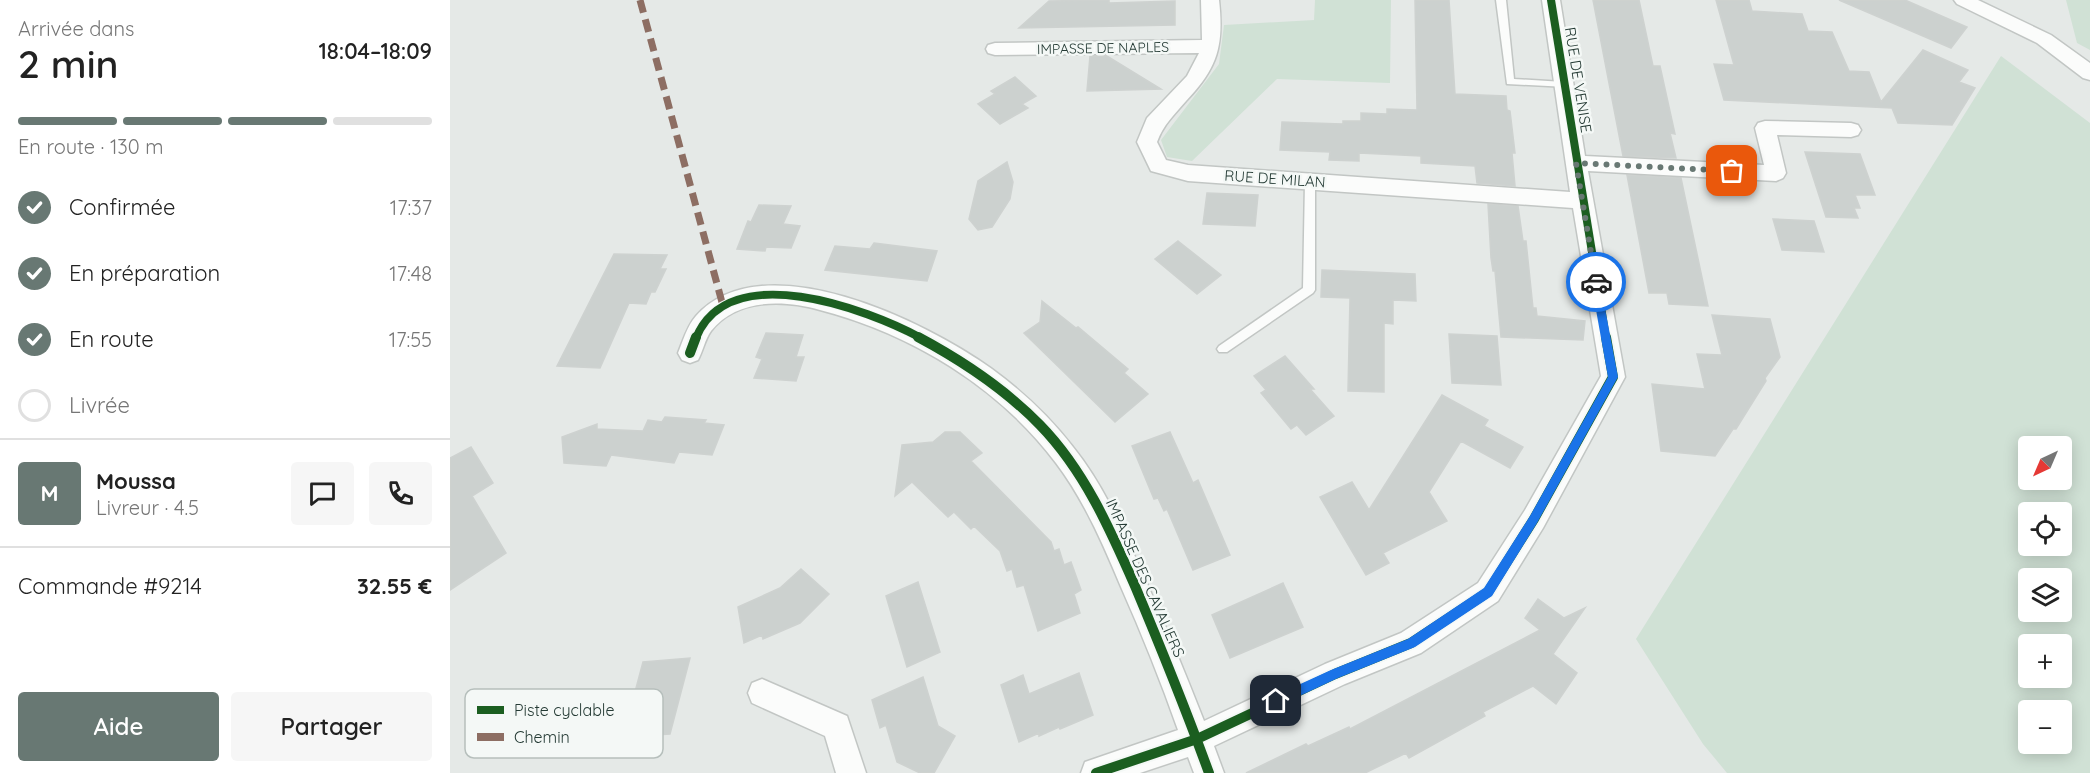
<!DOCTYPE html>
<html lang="fr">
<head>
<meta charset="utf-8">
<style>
	:root { --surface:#fff; --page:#f6f6f6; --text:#222; --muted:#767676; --line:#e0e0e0; --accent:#687873 }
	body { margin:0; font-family:Quicksand,sans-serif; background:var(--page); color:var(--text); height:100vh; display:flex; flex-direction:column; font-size:22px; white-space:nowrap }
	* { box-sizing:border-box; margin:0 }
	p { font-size:20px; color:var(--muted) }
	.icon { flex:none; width:33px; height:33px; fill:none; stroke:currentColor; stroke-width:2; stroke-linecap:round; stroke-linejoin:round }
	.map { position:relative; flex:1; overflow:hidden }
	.details { display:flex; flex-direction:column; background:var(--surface); width:450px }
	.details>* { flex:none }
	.needle { width:39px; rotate:224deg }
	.fabs { position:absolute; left:1568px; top:436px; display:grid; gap:12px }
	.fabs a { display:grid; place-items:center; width:54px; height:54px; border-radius:6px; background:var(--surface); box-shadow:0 3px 15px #0003; font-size:30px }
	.pin { position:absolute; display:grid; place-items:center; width:51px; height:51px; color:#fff; margin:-26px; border-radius:12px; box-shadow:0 3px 9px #0006 }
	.courier { position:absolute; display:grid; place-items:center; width:60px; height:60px; margin:-30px; border:4px solid #1a73e8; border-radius:50%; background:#fff; color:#222; box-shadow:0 2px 8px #0007 }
	.summary em { font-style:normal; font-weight:600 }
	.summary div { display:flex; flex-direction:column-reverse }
	.summary { display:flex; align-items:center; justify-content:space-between; height:102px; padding:0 18px }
	h1 { font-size:39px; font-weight:600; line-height:45px }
	.bar { display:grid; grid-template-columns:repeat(4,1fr); gap:9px 6px; align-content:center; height:72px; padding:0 18px }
	.bar i { height:8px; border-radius:4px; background:var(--line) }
	.bar .current { background:var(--accent) }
	.bar p { grid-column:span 4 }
	.line { display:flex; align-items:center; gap:15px; padding:0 18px; border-top:2px solid var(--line) }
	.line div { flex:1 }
	.round { display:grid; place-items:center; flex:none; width:63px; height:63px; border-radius:6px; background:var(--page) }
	ol { padding:0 18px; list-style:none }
	li { display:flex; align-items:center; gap:18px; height:66px }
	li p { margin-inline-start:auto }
	li .icon { padding:6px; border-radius:50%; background:var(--accent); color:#fff; stroke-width:4 }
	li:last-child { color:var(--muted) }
	li i { width:33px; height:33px; border:3px solid var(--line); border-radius:50% }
	.action { display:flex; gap:12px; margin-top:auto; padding:12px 18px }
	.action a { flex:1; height:69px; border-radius:6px; background:var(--accent); color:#fff; font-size:24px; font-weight:600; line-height:69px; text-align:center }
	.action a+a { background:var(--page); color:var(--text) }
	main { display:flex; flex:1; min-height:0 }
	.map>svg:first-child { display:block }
	.green { fill:#d0e1d5; fill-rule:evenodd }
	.building { fill:#ccd1cf; stroke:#ced2d0; stroke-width:1.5 }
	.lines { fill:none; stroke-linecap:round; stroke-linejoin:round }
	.lane-casing { stroke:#c2c6c4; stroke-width:3 }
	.street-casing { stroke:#c2c6c4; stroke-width:3 }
	.lane { fill:#fbfcfb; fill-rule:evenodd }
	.street { fill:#fbfcfb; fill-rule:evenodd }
	.quiet { stroke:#8d6e63; stroke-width:7; stroke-dasharray:13 7; stroke-linecap:butt }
	.cycleway-far1-casing { stroke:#f4f8f6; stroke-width:10 }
	.cycleway-casing { stroke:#f4f8f6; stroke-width:14 }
	.cycleway-far1 { stroke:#1b5e20; stroke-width:8 }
	.cycleway { stroke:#1b5e20; stroke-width:10 }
	.route { fill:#1a73e8 }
	.done { stroke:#687873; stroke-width:6; stroke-dasharray:0 10.8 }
	.labels { text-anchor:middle; stroke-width:5; stroke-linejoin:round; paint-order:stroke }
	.far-street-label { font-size:14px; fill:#253b35; stroke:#f4f8f6 }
	.street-label { font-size:15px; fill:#253b35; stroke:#f4f8f6 }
	.key { fill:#f4f8f6; stroke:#b6bfbc; stroke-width:1.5 }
	.key-label { font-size:16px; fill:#253b35 }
</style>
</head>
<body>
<main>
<section class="details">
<div class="summary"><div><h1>2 min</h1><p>Arrivée dans</p></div><em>18:04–18:09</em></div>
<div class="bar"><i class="current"></i><i class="current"></i><i class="current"></i><i></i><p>En route · 130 m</p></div>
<ol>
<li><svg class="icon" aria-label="check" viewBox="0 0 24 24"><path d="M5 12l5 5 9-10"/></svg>Confirmée<p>17:37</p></li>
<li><svg class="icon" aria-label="check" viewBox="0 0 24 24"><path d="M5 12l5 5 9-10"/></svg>En préparation<p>17:48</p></li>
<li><svg class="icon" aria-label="check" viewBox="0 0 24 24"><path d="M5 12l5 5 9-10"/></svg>En route<p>17:55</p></li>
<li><i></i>Livrée</li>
</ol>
<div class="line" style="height:108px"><b class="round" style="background:var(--accent);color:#fff">M</b><div><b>Moussa</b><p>Livreur · 4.5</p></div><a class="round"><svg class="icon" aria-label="chat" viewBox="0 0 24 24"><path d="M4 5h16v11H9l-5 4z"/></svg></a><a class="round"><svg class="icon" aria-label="phone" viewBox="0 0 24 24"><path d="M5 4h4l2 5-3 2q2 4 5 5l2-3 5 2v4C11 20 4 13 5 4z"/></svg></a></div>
<div class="line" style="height:78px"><div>Commande #9214</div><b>32.55 €</b></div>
<div class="action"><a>Aide</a><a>Partager</a></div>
</section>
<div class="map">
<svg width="1640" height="773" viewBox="0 0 1640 773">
	<rect width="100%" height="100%" fill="#e5e9e7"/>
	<path class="green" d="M865 0H941L940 83 827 79 742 161 717 157 711 140 769 64 774 25 864 20Z
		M1616 0H1640V50L1627 43Z
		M1551 56 1640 123V773H1277L1253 744 1186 639ZM1578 447H1611V480H1578ZM1578 513H1611V546H1578ZM1578 579H1611V612H1578ZM1578 645H1611V678H1578ZM1578 711H1611V744H1578Z"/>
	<path class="building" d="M659 0V3L725 1V25L569 28 599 1Z
		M965 0H999L1005 94 1056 96 1057 110 1060 111 1065 153H1062L1065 186 1027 183 1025 166 971 163V156L909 153V161L879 160 880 152 830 150 832 122 893 124V121H911V113L937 114V109L967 110Z
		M1143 0H1189L1203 66H1210L1225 134 1220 133 1226 158 1173 156Z
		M1266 0H1299L1302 11 1352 14 1358 31 1382 32 1399 71 1419 72 1431 102 1473 50 1518 70 1509 82 1525 88 1502 125 1448 123 1442 108 1274 100 1264 64 1284 65Z
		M1389 0H1455L1517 27 1501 48Z
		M640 56H657L711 89 637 91Z
		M565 77 586 96 572 104 578 108 550 124 528 104 545 94 541 91Z
		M1355 152 1410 154 1425 195H1405L1410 208H1404L1408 218 1376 217Z
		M557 162 563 182 560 199 542 227 528 230 519 219 528 181Z
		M1177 175 1231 178 1258 306 1219 304 1217 293H1199Z
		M757 193 808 195 805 226 753 224Z
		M1038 204 1068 206 1073 241H1076L1083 308H1086L1087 316 1135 321 1133 340 1051 337 1045 271H1043L1041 258Z
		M309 205 341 206 333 224 350 226 341 248 316 247 315 251 287 249 298 221 301 222Z
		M1323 219 1364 221 1374 252 1332 250Z
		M728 241 771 275 747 294 705 259Z
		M424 243 487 251 477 281 375 270 385 246 420 249Z
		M164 254 217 255 210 269H216L205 292H201L196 304 179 303 150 368 107 366Z
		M872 270 965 274 966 301 943 300V324L934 323V392L898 391 900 298 871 297Z
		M592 301 626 328 628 327 678 369 674 373 698 394 665 422 574 333 590 322Z
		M1262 315 1320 319 1330 357 1315 378 1316 381 1286 429H1283L1265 456 1211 451 1202 384 1255 389 1247 354 1272 355Z
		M316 333 353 335 346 357H354L346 381 304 378 312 359 306 357Z
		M999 334 1047 336 1051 385 1002 383Z
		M835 356 864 389H860L884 416 856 435 847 425 841 429 811 393 816 390 804 376Z
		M992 395 1038 420 1034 426 1073 447 1060 468 1011 441 979 492 997 521 933 553 939 563 916 575 870 497 902 482 919 510Z
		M215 417 256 420 254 423 274 425 262 455 229 452 224 463 161 455 156 466 114 463 112 437 147 424V429L193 431 198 420 212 422Z
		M495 432H510L532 453 521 461 601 542 604 551 609 549 614 565 621 562 631 590 624 594 630 613 588 631 574 585 567 587 562 569 557 571 550 551 524 526 521 529 504 512 498 517 462 482 445 496 452 445 483 442Z
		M720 432 743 483 748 480 780 555 743 570 717 509 714 511 708 498 704 499 682 446Z
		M21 447 43 483 22 496 56 553 0 590V458Z
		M351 569 379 594 350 623 313 639 312 635 294 643 288 607 330 588Z
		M468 582 490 652 457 667 436 596Z
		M833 583 853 627 780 658 762 615Z
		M1088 599 1114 618 1135 608 1103 654 1127 673 1106 704 1083 686 1033 712 1035 716 959 758 956 753 915 773H796L856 744 858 746 899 727 900 729 1090 630 1075 618Z
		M240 658 220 734 173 737 193 662Z
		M629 673 643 715 610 729 609 727 589 736V733L569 742 551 685 573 675 579 694Z
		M473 677 488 726 505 736 484 773H470L447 762 436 725 430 728 422 700Z"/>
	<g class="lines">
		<defs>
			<path id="lane" d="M1046 0H1056L1064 79 1114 82 1117 83V87L1057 84Z
				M860 178 865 182V290L863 293 777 352H769L767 349 769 346 853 288 855 182Z"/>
			<path id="street" d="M751 0H769C774 45 768 68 736 101 724 115 713 125 707 142L716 160 738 165 1120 192 1092 0H1110L1135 156 1314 165 1305 128 1308 123 1315 121 1401 123 1408 125 1411 130 1408 135 1401 137 1327 135 1336 173 1333 178 1326 181 1138 171 1175 377 1093 528 1048 601 971 653 895 684 764 746 774 773H744L738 757 690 773H631L635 762 728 730C711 682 692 634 671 587 653 544 634 500 606 463 549 387 462 334 370 310 334 300 287 298 261 331 255 339 253 351 248 360L240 363 232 360 228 353C233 341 237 326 246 316 313 241 477 322 542 369 572 391 600 417 623 447 652 483 672 527 691 570 713 619 734 670 754 721L875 664 951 633 1028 583 1075 510 1151 376 1123 208 738 181 701 171 687 142 697 118 737 76 749 53 545 55 538 53 536 49 538 45 545 43 752 40Z
				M1504 0H1528L1601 35 1640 63V80L1633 78 1587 43 1507 4Z
				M312 679 397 716 416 773H386L375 736 302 703 298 693 302 683Z"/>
		</defs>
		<use href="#lane" class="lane-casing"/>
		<use href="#street" class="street-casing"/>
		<use href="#lane" class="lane"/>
		<use href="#street" class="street"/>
		<path class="quiet" d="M190 0 273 306"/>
		<defs>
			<path id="cycleway-far1" d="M1101 0 1156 338
				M246 338C279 257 417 309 471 338"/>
			<path id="cycleway" d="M468 337C513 361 554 388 590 425 634 470 660 529 685 586 711 648 736 710 759 773
				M240 353 246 337
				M646 773 747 739 885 674 961 643 1038 592 1084 519 1163 377 1156 337"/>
		</defs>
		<use href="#cycleway-far1" class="cycleway-far1-casing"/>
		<use href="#cycleway" class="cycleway-casing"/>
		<use href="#cycleway-far1" class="cycleway-far1"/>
		<use href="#cycleway" class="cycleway"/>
	</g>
	<path class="route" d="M1146 278 1150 282 1168 377 1087 523 1042 596 965 647 888 678 826 707 822 706V697L881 670 958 639 1034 588 1080 516 1158 377 1141 282Z"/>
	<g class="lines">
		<path class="done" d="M1146 282 1126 163 1282 171"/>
	</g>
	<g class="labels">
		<g class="far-street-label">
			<text transform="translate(653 48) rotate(-1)" y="5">IMPASSE DE NAPLES</text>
		</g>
		<g class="street-label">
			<text transform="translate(1128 80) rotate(81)" y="5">RUE DE VENISE</text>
			<text transform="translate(825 179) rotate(4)" y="5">RUE DE MILAN</text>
			<text transform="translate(695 578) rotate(66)" y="5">IMPASSE DES CAVALIERS</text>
		</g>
	</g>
	<rect x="15" y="689" width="198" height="69" rx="9" class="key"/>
	<rect x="27" y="706" width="27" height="8" fill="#1b5e20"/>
	<rect x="27" y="733" width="27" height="8" fill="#8d6e63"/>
	<g class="key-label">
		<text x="64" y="716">Piste cyclable</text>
		<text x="64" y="743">Chemin</text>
	</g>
</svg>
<div class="fabs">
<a><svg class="needle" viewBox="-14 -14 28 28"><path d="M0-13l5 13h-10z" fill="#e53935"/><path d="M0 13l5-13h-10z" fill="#767676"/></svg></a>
<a><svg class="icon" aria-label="locate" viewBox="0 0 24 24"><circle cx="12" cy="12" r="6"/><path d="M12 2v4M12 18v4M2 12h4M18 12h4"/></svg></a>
<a><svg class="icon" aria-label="layers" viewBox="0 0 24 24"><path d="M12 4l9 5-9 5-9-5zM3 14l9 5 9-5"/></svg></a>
<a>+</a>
<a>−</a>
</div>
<div class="pin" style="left:1282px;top:171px;background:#ea580c"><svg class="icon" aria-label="bag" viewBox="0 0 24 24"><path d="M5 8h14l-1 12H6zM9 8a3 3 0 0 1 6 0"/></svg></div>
<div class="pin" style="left:826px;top:701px;background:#1f2937"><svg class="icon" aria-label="home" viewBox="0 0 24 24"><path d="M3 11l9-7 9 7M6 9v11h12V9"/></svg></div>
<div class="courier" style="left:1146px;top:282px"><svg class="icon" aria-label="car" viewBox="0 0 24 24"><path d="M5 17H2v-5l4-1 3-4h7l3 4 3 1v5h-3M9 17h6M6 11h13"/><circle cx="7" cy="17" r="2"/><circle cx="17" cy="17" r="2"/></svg></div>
</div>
</main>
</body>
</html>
